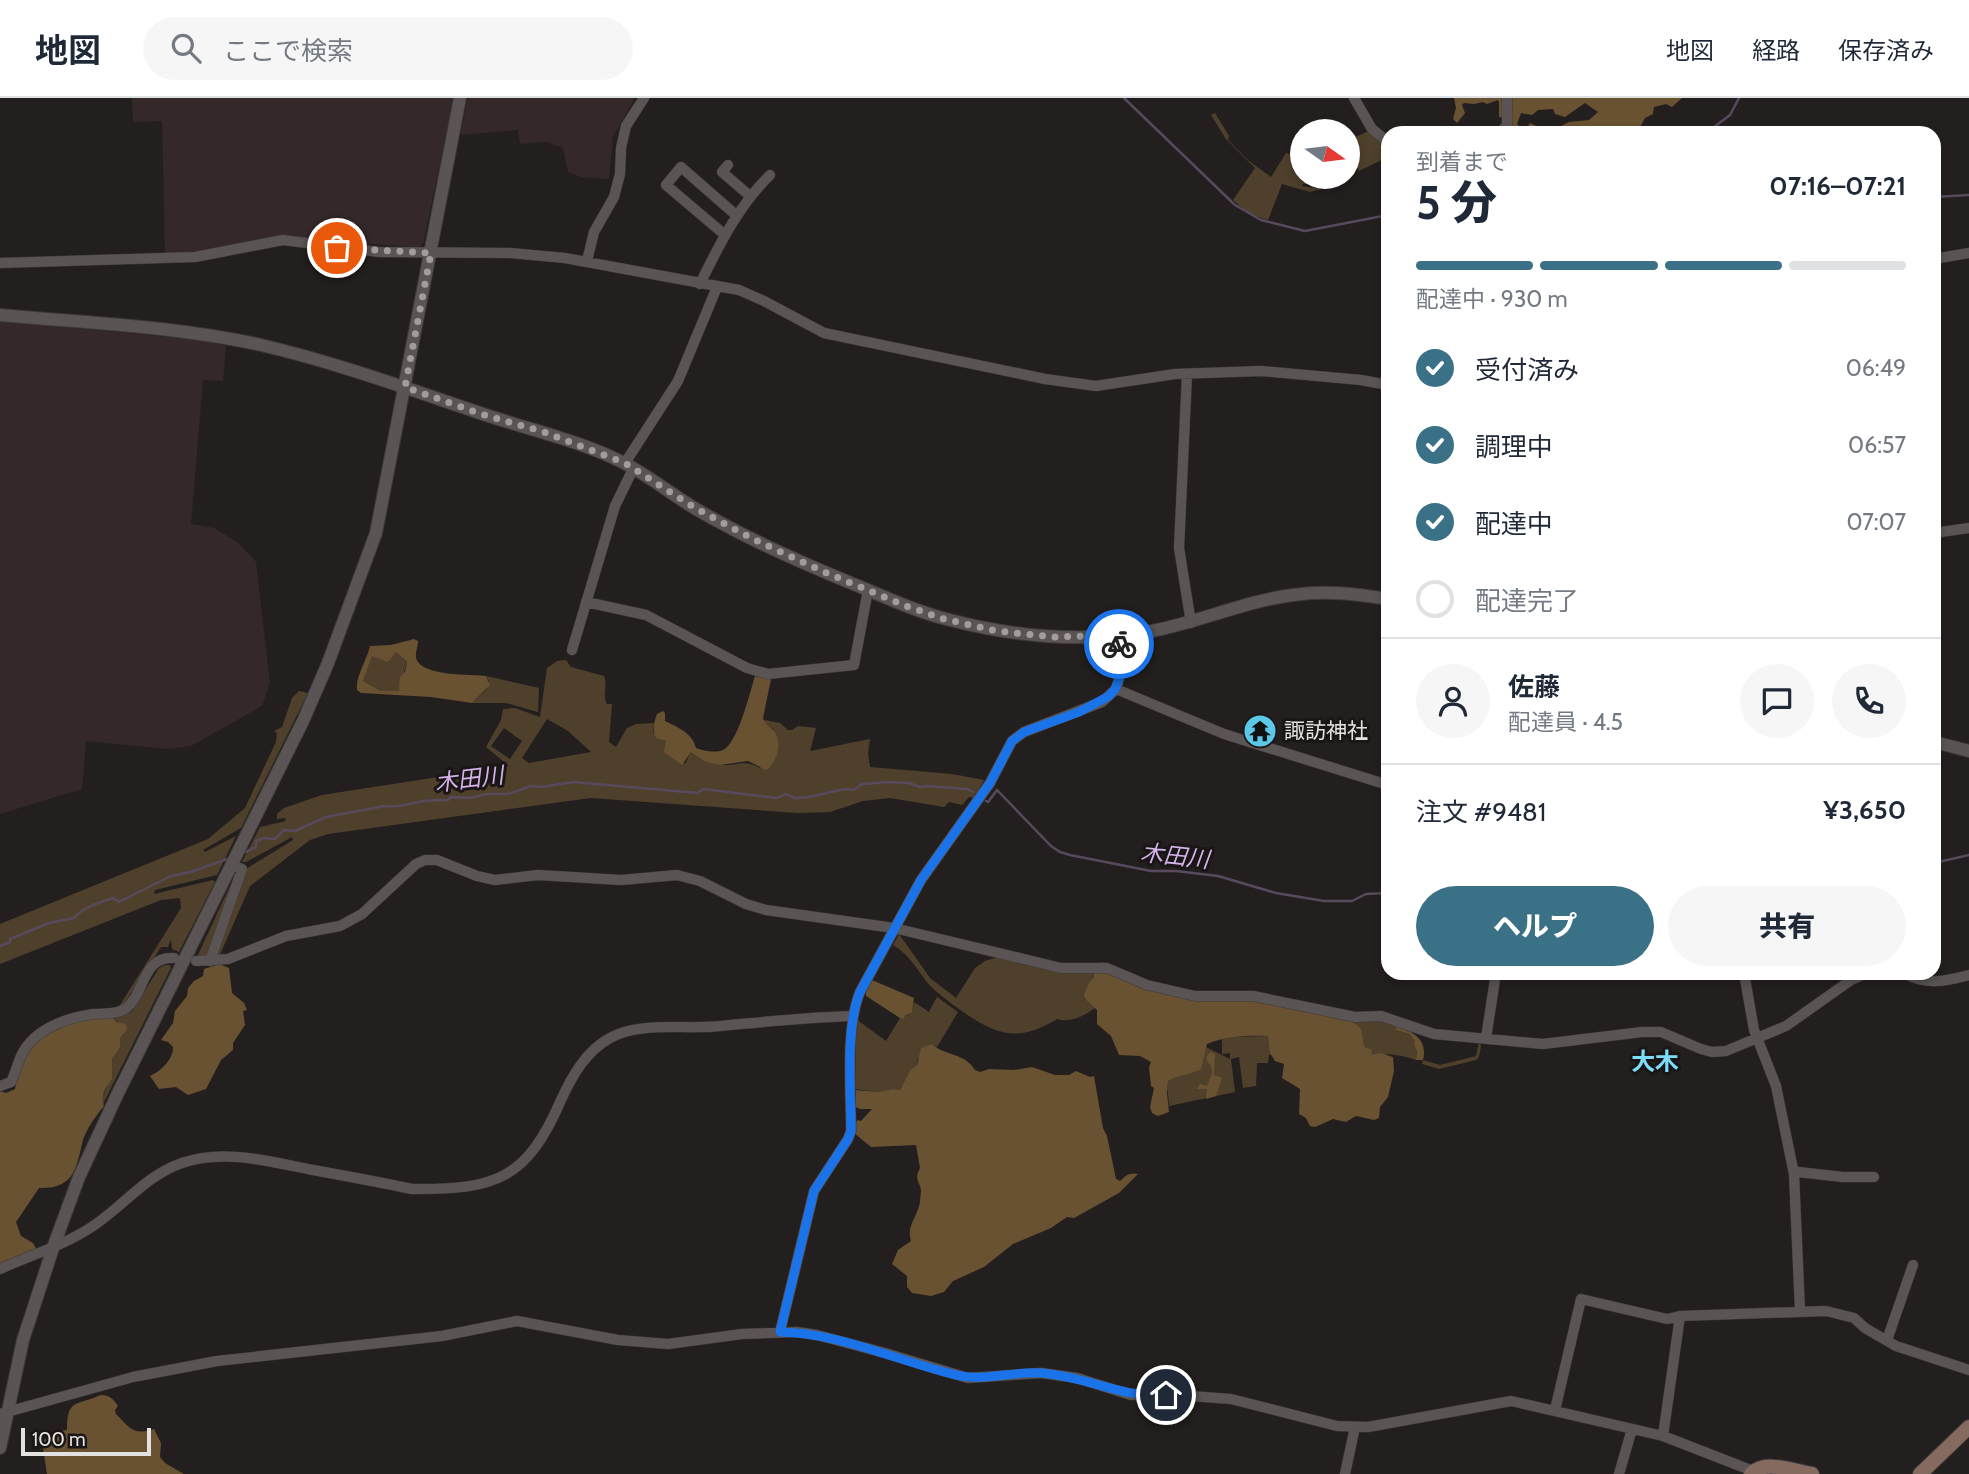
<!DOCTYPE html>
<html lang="ja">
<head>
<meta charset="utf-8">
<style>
	:root { --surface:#fff; --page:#f6f6f7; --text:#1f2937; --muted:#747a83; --line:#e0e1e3; --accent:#3a7186 }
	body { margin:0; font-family:Cabin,"Noto Sans JP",sans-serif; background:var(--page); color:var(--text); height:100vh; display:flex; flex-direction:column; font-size:26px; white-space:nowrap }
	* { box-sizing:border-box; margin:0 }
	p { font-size:23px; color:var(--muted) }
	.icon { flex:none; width:38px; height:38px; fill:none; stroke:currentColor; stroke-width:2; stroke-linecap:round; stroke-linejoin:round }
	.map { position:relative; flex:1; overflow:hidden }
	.sheet { position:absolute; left:1381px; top:28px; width:560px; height:854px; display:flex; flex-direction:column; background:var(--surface); border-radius:21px; box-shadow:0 4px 10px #0003 }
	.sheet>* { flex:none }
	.needle { width:46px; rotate:104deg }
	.controls { position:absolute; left:1290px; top:21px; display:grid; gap:14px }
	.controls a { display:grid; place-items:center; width:70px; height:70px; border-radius:50%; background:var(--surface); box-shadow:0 4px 10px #0003; font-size:35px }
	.scale { position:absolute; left:21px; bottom:18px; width:130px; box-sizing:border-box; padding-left:7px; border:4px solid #e4e1e1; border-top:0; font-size:19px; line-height:24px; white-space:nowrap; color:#e4e1e1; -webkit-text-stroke:5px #1a1616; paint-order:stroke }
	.pin { position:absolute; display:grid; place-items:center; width:60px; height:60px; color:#fff; margin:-30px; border:4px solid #fff; border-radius:50%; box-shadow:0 2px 7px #0007 }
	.courier { position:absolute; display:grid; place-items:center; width:70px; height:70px; margin:-35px; border:5px solid #1a73e8; border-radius:50%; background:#fff; color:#222; box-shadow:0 2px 9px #0007 }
	.overview em { font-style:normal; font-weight:800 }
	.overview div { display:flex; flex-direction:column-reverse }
	.overview { display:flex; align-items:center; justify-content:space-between; height:119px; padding:0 35px }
	h1 { font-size:46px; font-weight:800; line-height:52px }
	.bar { display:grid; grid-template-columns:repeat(4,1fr); gap:10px 7px; align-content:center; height:84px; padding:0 35px }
	.bar i { height:9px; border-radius:5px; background:var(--line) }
	.bar .active { background:var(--accent) }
	.bar p { grid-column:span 4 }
	.line { display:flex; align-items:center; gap:18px; padding:0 35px; border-top:2px solid var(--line) }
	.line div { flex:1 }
	.round { display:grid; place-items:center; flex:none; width:74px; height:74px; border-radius:37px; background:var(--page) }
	ol { padding:0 35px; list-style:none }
	li { display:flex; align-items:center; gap:21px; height:77px }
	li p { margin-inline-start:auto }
	li .icon { padding:7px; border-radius:50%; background:var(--accent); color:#fff; stroke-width:4 }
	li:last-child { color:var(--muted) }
	li i { width:38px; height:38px; border:4px solid var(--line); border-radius:50% }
	.action { display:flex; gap:14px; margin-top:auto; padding:14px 35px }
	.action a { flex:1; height:80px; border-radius:42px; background:var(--accent); color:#fff; font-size:28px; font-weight:800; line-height:80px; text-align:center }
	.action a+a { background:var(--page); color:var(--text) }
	header { display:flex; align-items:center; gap:42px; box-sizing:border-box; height:98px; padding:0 35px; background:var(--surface); border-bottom:2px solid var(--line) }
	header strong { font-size:33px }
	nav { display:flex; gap:38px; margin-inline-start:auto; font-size:24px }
	.search { width:490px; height:63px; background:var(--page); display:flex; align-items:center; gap:18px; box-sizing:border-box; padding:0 24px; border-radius:38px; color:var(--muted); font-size:26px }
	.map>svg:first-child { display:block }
	.built { fill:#342829 }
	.green { fill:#4f402c; fill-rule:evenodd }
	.forest { fill:#685231; fill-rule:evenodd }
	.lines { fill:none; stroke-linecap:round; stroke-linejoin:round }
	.stream { stroke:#574a5d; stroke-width:2.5 }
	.minor-casing { stroke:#3c3939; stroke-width:11 }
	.tertiary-casing { stroke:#3c3939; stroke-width:14 }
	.secondary-casing { stroke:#3c3939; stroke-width:16 }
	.minor { stroke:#5a5454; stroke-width:10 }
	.tertiary { stroke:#5a5454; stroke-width:12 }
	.secondary { stroke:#856a5f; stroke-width:14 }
	.done { stroke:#a19d9d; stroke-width:7; stroke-dasharray:0 12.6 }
	.route { stroke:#1a73e8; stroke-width:9 }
	.labels { text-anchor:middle; stroke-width:6; stroke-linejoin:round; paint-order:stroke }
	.poi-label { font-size:21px; fill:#e4e1e1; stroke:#1a1616; text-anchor:start }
	.water-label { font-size:23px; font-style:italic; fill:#d4b2ea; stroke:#1a1616 }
	.quarter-label { font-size:24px; font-weight:bold; fill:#7cddfa; stroke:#1a1616 }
</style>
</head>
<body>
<header>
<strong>地図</strong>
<div class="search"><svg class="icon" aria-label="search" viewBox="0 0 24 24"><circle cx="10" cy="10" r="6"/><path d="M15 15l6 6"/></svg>ここで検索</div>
<nav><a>地図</a><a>経路</a><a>保存済み</a></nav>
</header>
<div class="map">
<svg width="1969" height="1376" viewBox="0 0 1969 1376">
	<rect width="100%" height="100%" fill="#241f1f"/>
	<path class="built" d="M132 0H454L423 146 418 149 320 143 291 138 188 156 165 157 162 23 133 24Z
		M468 0H635L613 39 609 81 581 79 568 74 563 50 547 44 520 46 518 32 460 37Z
		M0 223 201 242 226 248 223 283 203 282 191 426 214 430 237 444 256 464 270 585 262 608 191 648 167 651 86 643 82 691 0 716Z"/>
	<path class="green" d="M1215 15 1229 38 1228 42 1249 63 1271 79 1286 55 1302 60V79H1318V86H1303L1302 88 1322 91 1310 94 1282 86 1268 122C1255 119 1243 112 1233 102L1255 70 1226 41 1211 17Z
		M1369 33 1388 48V59L1359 73 1348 50V42Z
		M396 554 407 564 399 593H381L363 583 372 557C382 562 388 561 396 554Z
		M566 562 571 569 604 578C608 587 602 597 607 606H612L609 644 616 649 627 630 636 626 654 625 653 634 666 643 685 666 691 653C701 660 709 666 722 667 738 668 743 661 760 670L774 632 764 624 765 622 780 625 788 632H792L798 628 816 630 810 653 870 641 868 655 870 669 952 676 984 682 974 700 969 699 962 707 949 704 944 709 890 700 863 703 830 714 798 715 591 700 328 736 310 742 250 788 219 859 215 860 246 771 293 742 292 739 246 764H242L260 729 286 723 285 720 277 721V716L284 710 322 697 509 668 486 649 501 622 503 611 515 610 540 619 547 570 557 563ZM547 621 568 633 591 654 529 665 522 660ZM504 630 522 643 510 661 491 648Z
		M486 578 539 590 538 614 506 605H472L487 591 489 583Z
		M299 593 308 595 241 730 203 752 205 754 236 738 217 777 155 792 154 796 213 782 215 784 179 854 172 851 171 841 168 849H161L122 909 114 911 120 907 181 810 180 800 161 802 0 866V826L208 741 245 710 276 644 277 635 274 633 282 629 292 600Z
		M236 775 208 857 197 859Z
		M899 836 930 880 956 900 975 870 985 863 998 859 1067 875 1093 873 1094 881 1087 903 1095 910C1084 918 1071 925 1057 921 1017 946 994 936 959 911 947 902 935 894 926 883 915 868 909 857 893 847Z
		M165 867H170L171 870 103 1006 102 999C109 989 108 973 112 961 115 952 121 951 120 941L124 936 119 925 112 919 132 913 159 870Z
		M937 899 958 914 937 949 931 946 917 962V967L910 972 900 992 893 991 877 994 855 991 856 921 886 943 900 920 912 915 914 904 929 914Z
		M1376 921 1397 928 1395 932 1410 936 1416 943 1414 947 1417 953 1416 962C1404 957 1383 954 1371 958L1349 922Z
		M1268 938 1271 956 1269 957 1268 965H1257L1256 988 1243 990 1239 959 1231 961 1235 994 1169 1008 1167 983 1181 976 1196 974 1206 949 1230 961V955L1222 956V941L1232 939Z
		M1479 944 1481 948 1479 959 1476 962 1439 971 1422 966 1423 962 1440 967 1476 958Z"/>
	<path class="forest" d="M1454 0H1682L1672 9 1666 6 1654 9 1653 16 1645 20 1637 35H1498L1500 26 1504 25V20L1499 19V4L1498 2 1487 6 1483 4 1474 6 1464 5 1462 7 1465 15 1457 25 1453 21 1456 10ZM1585 5 1598 14 1589 22 1569 24 1549 34 1530 25 1525 33 1517 26 1521 15 1532 17 1538 12 1553 11 1555 16 1565 19Z
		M414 541 418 543C418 549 415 555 416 560 421 579 472 576 486 578L490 587 472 605 431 599 361 595 357 592C355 579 367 562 370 548L391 547ZM396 554 407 564 405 574 400 579 399 593H381L363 583 372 558 388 564Z
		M755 578 771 581 763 620C765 626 770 628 774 633 783 645 777 665 766 672L748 663 720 667 706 664 691 654 682 667 664 654 666 643 656 640C652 631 654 624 657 616L663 613 665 615V623C679 630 692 635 696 650 703 653 716 655 723 652 738 645 750 594 755 578Z
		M1101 864 1150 884 1170 889 1195 894 1244 893 1265 895 1348 922C1368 932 1359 933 1365 949L1372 952 1371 957 1381 955 1393 959 1394 973 1388 999 1380 1009 1379 1020 1374 1022 1356 1018 1346 1024 1333 1021 1315 1029 1310 1028 1306 1020 1299 1016 1300 991 1282 980 1284 966 1275 963 1270 955 1268 938C1247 937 1226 938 1207 946L1201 971C1192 977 1179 976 1168 983L1167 995 1169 1014 1158 1018 1152 1015 1150 1009 1154 990 1151 988 1149 969 1151 964 1140 958 1119 957 1111 938 1097 926V912L1087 903 1084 897 1090 883 1094 880 1093 872Z
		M219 866 229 870 232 895 244 905 247 912 243 913 245 927 233 945V952L221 962 206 991 188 997 176 989 159 991 150 978C161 973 173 962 173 949L168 944 161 942 173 925 175 913 187 898 188 890 194 883 203 878 204 871Z
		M872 882 914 900 912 915 906 917 903 921 900 920 866 898 865 891 868 883Z
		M112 919 117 924 126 926 127 931 120 941V949L112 961V981C106 989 100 997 104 1008 96 1018 87 1030 83 1042 76 1071 74 1091 39 1090L16 1124 21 1138 33 1145 37 1152 0 1169V993L6 995 15 991 21 962 59 920Z
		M1397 928C1414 934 1428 942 1423 962H1416L1417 953 1414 947 1415 943 1410 936 1395 932Z
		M932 946C935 948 938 951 941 952 954 958 966 958 975 972L980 974 989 971 1014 972 1032 969 1055 977H1069L1076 973 1090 979 1094 978 1103 1030 1107 1038 1116 1081 1120 1083C1126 1077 1130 1074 1138 1076L1119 1095 1074 1120 1067 1119 1051 1130 1013 1146 984 1169 953 1183 944 1194 931 1198 912 1195 907 1189V1178L892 1166 898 1152 911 1143C906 1128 918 1118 920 1104 920 1103 921 1093 921 1092 919 1082 914 1081 920 1070L916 1047 871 1049 854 1035 855 1025 858 1022 861 1023 872 1011H860L856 1009V992L877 994 893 991 900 992 910 972 917 967 921 950Z
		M1210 954 1215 956 1214 977 1222 980 1216 998 1206 1001 1207 991H1197L1200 986 1207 988 1212 975 1211 968 1207 963V958Z
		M101 1297C110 1297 113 1301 118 1308L115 1312 116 1316C130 1330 133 1338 154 1331L161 1345 160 1359 165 1365 184 1376H47L42 1344 54 1334 67 1332C67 1301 75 1308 101 1297Z"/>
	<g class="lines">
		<path class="stream" d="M1124 0 1235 107 1261 122 1305 133 1388 117
			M1706 35 1730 17 1739 0
			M1934 99 1969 97
			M986 703 988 704 997 692 1051 748 1060 754 1070 757 1151 773H1176L1218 778 1276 795 1324 803H1352L1366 796 1388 795
			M243 755 256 749V743L264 740 275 741 284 732 295 733 326 719 385 708C395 710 409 706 419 704 428 701 439 703 448 702L451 699 470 700 487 696H508L531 688 541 689 573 684 687 694 698 695 703 691 777 700 785 696 795 700 809 699 845 691 854 692 862 686 890 684 909 685 920 689 927 688 967 691 973 694
			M1934 765 1969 757
			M0 848 10 844V841L49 825 74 820C83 809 99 805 113 800L119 804 171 778 191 774 230 760"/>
		<defs>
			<path id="minor" d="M1354 0 1372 31 1388 44
				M1507 35V0
				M728 67 722 74 750 98
				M725 137 666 87 681 69 737 118
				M1934 161 1969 155
				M587 163 594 134 614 99 620 76 621 50 626 28 644 0
				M0 165 195 159 283 142 379 154 510 155 565 160 739 192 764 203 824 235 1045 281 1096 288 1175 276 1261 273 1361 282 1388 287
				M700 186C719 147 739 107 770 77
				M1187 276 1179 450 1191 525
				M625 365 678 283 717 189
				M1934 435 1969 430
				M586 504 646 517 747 570 768 576 854 567 868 492
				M572 552 615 408 633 371
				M1116 591 1224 636 1388 687
				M196 863 228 861 286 838 340 828 362 816 416 766 425 762H437L477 778 495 782 538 777 621 782 677 777 700 783 746 806 766 812 894 830 1061 870H1107L1147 887 1195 898H1253L1355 919 1381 918 1434 936 1543 946 1642 934H1661L1701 951 1712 954 1726 953 1786 928 1851 882 1867 875
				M210 863 242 771 231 767
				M1744 875 1754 932 1776 988 1794 1076 1800 1213
				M1904 875C1926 888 1946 883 1969 877
				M1486 940 1496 875
				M0 988 11 984C16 974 18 963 23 954 37 930 67 920 93 916 103 915 116 917 125 911 146 896 141 858 174 860
				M1794 1076 1798 1074 1843 1079H1874
				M0 1171C31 1157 68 1146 96 1126 126 1105 147 1077 182 1065 224 1050 271 1064 313 1072 346 1078 379 1084 412 1091 496 1092 527 1081 561 1002 572 978 586 953 610 940 640 923 687 932 720 928 765 924 808 919 853 918
				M780 1234 814 1093 848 1041 851 1033C851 992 845 931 860 894L921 782 990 685 1012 643 1024 634 1102 604 1116 591 1119 581 1121 560 1119 537
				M1887 1242 1913 1167
				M1555 1312 1581 1201 1667 1221 1680 1218
				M0 1316 133 1279 217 1263 442 1238 517 1223 618 1242 668 1246 742 1236 797 1234 817 1237 885 1255 968 1280 1041 1275 1077 1280 1131 1297H1177L1231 1301 1337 1328 1368 1329 1511 1303 1663 1338 1753 1373
				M1663 1338 1680 1218 1826 1213 1854 1220 1865 1230 1896 1248 1969 1272
				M1345 1376 1355 1329
				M1619 1376 1632 1331"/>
			<path id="tertiary" d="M0 217C86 225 176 228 261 247 334 264 406 290 477 314 526 331 576 341 622 364 648 377 671 396 696 411 751 443 809 468 868 492 894 503 921 515 950 522 1016 539 1084 545 1152 533 1200 524 1245 503 1293 497 1326 492 1356 496 1388 501
				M1934 644 1969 653
				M0 1350 23 1242 54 1147 79 1079 118 995 303 623 328 565 376 435 460 0"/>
			<path id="secondary" d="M1751 1376C1765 1361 1793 1373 1812 1376
				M1920 1376 1969 1329"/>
		</defs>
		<use href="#minor" class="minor-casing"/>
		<use href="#tertiary" class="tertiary-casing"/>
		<use href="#secondary" class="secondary-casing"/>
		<use href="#minor" class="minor"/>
		<use href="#tertiary" class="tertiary"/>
		<use href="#secondary" class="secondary"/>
	</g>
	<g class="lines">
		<path class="done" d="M337 150 431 155 405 289 481 316 544 334 625 365 695 410 753 441 822 473 906 508 944 521 997 533 1054 539 1119 537V546"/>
		<path class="route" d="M1119 546V581L1115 591 1109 598 1079 614 1024 634 1012 643 990 685 921 782 860 894C845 930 851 992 851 1033L848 1041 814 1093 780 1234C841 1235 897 1263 956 1277 984 1284 1012 1273 1041 1275 1086 1278 1120 1300 1166 1297"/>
	</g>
	<defs>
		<symbol id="temple-disc" viewBox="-11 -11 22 22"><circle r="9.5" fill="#5bc8e7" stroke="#1a1616"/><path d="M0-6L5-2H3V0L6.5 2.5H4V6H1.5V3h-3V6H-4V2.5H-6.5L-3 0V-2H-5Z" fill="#111"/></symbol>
	</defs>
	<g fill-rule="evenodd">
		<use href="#temple-disc" x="1241" y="614" width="38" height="38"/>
	</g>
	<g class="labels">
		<g class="poi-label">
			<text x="1284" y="640">諏訪神社</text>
		</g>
		<g class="water-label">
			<text transform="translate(469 681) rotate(-7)" y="8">木田川</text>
			<text transform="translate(1175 758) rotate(6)" y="8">木田川</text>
		</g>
		<g class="quarter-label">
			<text x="1655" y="972">大木</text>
		</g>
	</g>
</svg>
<div class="controls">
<a><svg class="needle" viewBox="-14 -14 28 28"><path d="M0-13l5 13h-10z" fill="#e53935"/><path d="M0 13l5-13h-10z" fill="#747a83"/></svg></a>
</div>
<div class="scale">100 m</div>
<div class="pin" style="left:337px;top:150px;background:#ea580c"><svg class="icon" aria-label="bag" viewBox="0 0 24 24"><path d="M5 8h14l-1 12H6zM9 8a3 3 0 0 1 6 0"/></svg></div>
<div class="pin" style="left:1166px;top:1297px;background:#1f2937"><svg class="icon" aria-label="home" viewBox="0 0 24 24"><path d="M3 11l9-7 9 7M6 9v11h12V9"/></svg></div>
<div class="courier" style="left:1119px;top:546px"><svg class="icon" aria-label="bike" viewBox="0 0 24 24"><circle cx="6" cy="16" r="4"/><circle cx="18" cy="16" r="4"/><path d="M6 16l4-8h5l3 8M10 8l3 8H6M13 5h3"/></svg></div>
<section class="sheet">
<div class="overview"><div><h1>5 分</h1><p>到着まで</p></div><em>07:16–07:21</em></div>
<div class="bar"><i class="active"></i><i class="active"></i><i class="active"></i><i></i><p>配達中 · 930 m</p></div>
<ol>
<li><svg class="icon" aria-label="check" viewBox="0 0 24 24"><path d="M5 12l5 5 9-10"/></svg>受付済み<p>06:49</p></li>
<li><svg class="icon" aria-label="check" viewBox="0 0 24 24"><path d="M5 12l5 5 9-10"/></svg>調理中<p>06:57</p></li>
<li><svg class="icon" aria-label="check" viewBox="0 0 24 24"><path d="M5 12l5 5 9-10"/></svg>配達中<p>07:07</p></li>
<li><i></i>配達完了</li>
</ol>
<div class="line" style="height:126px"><a class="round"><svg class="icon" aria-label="person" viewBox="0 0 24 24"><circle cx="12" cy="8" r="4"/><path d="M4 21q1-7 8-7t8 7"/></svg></a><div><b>佐藤</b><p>配達員 · 4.5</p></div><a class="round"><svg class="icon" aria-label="chat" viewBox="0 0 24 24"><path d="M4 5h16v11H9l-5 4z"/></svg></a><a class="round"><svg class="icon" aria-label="phone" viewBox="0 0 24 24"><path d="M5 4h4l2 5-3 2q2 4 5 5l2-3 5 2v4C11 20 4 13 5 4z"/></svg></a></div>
<div class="line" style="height:91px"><div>注文 #9481</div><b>¥3,650</b></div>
<div class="action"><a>ヘルプ</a><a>共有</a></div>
</section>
</div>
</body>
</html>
